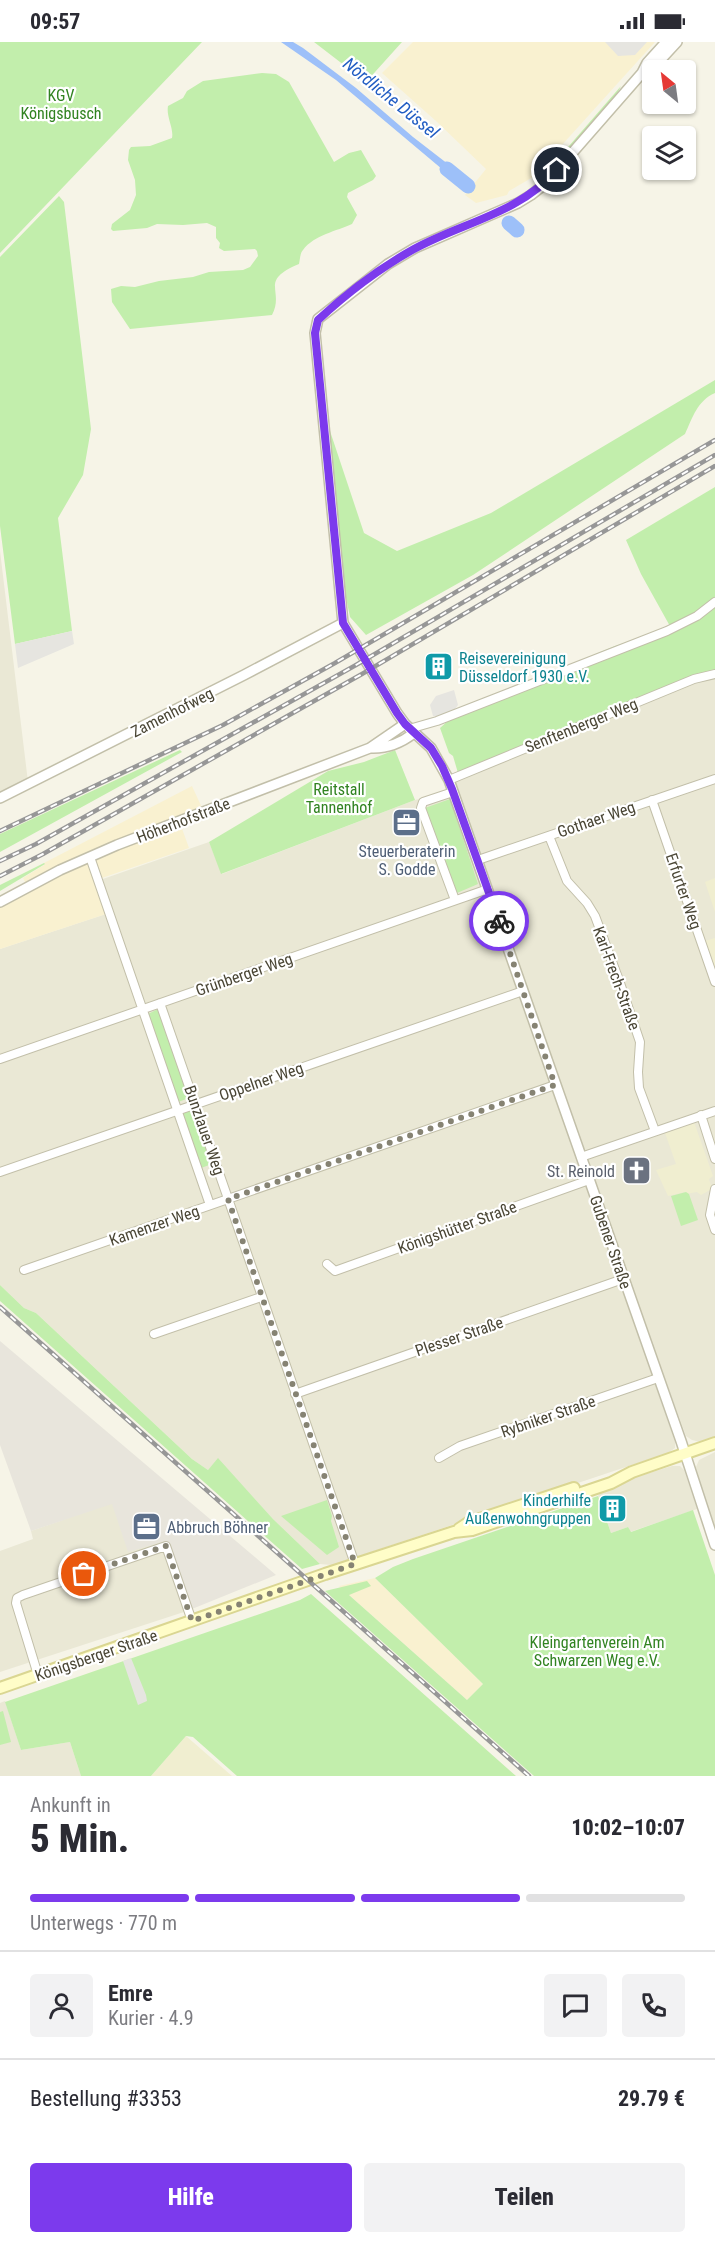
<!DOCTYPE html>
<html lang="de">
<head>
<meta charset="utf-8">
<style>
	:root { --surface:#fff; --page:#f2f2f3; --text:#2b2b33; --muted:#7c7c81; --line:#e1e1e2; --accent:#7c3aed }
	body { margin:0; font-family:"Roboto Condensed",sans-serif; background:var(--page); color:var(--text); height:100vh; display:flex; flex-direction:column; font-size:22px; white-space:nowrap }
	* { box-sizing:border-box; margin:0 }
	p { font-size:20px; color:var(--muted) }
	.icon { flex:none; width:33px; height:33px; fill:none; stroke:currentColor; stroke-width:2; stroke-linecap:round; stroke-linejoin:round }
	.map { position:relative; height:1734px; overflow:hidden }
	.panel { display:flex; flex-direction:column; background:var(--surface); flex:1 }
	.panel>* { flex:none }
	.needle { width:39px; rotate:331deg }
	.buttons { position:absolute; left:642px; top:18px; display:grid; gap:12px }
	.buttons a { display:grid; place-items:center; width:54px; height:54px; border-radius:6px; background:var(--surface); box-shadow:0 2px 4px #0004; font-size:30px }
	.pin { position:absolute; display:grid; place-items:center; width:51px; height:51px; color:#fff; margin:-26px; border:3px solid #fff; border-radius:50%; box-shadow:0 2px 6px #0007 }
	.courier { position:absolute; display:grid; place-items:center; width:60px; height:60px; margin:-30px; border:4px solid #7c3aed; border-radius:50%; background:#fff; color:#222; box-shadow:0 2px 8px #0007 }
	.headline em { font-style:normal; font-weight:800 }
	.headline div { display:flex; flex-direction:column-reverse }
	.headline { display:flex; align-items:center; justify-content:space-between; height:102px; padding:0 30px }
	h1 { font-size:39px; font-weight:800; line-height:45px }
	.bar { display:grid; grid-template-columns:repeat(4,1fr); gap:9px 6px; align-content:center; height:72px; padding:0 30px }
	.bar i { height:8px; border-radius:4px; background:var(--line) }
	.bar .on { background:var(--accent) }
	.bar p { grid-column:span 4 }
	.line { display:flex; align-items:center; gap:15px; padding:0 30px; border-top:2px solid var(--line) }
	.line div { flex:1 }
	.round { display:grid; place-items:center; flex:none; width:63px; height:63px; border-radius:6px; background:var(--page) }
	.cta { display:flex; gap:12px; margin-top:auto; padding:12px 30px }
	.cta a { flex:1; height:69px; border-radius:6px; background:var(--accent); color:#fff; font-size:24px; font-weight:800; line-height:69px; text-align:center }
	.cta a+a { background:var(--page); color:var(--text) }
	.status { display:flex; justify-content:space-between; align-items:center; height:42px; padding:0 30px; background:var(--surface); direction:ltr }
	.status svg { height:16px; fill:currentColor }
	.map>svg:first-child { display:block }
	.residential { fill:#eae8d5 }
	.commercial { fill:#f9f1d0 }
	.industrial { fill:#e8e5dc }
	.education { fill:#f0eed0 }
	.green { fill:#c2eeac }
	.parking { fill:#e6e5e0 }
	.water { fill:#9dc0f9 }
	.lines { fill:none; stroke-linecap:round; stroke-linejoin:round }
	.river { stroke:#9dc0f9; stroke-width:15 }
	.minor-casing { stroke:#c2bfa9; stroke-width:10 }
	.tertiary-casing { stroke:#c2bfa9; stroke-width:12 }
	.secondary-casing { stroke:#dad692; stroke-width:14 }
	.minor { stroke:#fff; stroke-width:8 }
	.tertiary { stroke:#fff; stroke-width:9 }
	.secondary { stroke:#fffdc8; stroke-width:10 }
	.rail-casing { stroke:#979797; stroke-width:4.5 }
	.rail { stroke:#fff; stroke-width:2; stroke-dasharray:7; stroke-linecap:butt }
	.done { stroke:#868373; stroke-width:6; stroke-dasharray:0 10.8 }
	.route { stroke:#7c3aed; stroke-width:8 }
	.labels { text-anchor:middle; stroke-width:4.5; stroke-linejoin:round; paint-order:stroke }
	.park-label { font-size:16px; fill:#318321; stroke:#fff }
	.culture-label { font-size:16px; fill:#0d838f; stroke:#fff; text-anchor:start }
	.street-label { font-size:16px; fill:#4a4635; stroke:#fff }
	.service-label { font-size:16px; fill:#4e5e75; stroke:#fff }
	.worship-label { font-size:16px; fill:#5b616d; stroke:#fff; text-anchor:end }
	.water-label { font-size:18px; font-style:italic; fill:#215dc3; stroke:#fff }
</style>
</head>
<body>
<div class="status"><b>09:57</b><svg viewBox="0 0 49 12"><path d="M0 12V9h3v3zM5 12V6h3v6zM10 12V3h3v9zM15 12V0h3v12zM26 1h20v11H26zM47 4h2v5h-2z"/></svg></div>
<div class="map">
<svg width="715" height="1734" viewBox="0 0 715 1734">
	<rect width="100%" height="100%" fill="#f6f4e7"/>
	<path class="residential" d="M0 509 28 740 0 752Z
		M715 628V1395L700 1400 692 1398 686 1394 583 1114 450 736 655 648 689 635Z
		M452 749 675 1400V1406L668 1411 332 1523 320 1522 273 1477 218 1417 208 1428 192 1417 36 1271 24 1266 0 1243V907L106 872 100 838 209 800 222 832 415 758Z
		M715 1410V1497L705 1467 696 1425 699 1418Z
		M672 1424H680L684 1428 697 1467 630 1490 628 1485 611 1491 598 1454 604 1445Z
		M112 1461 165 1498 187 1569 0 1630V1509L33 1497 31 1489Z
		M5 1659 21 1708 70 1700 81 1734H0V1661Z"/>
	<path class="commercial" d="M413 0H655L533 135 509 149 507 153 476 161 465 153 486 127 436 79 382 31Z
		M192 744 203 768 26 842 23 836 44 823V821Z
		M180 781 189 806 99 837 106 872 0 907V863L46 837Z
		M375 1536 483 1642 467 1658 339 1544Z"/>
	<path class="industrial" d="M0 1299 276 1533 187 1569 165 1499 128 1510 112 1462 31 1489 0 1403Z"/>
	<path class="education" d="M715 836V870L705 840Z
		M715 896V928L705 899Z
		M694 1080 713 1134 709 1137 712 1147 701 1153 697 1150 686 1152 685 1150 668 1154 656 1128 676 1122 665 1091Z
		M186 1694 232 1734H151Z"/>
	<path class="green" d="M0 0H202L0 211Z
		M314 0H402L366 40Z
		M262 31 276 32 289 40 334 120 349 111 361 108 376 134 373 138 348 151 347 155 357 173 352 182C337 189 314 193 303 208 300 211 300 218 299 222 258 239 285 248 272 273L130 287 112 260 111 247 121 244 135 245 159 239 193 235 209 230 243 228 250 225 258 214 257 209 255 207 224 209 219 206 220 201 216 196V185L207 181 183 183 157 182 147 186 113 189 111 187 112 182 130 168 136 153 135 138 128 118 129 108 131 105 150 104 172 96C174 86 166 75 168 64L183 56 187 49 203 39Z
		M621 44 617 52 547 132 536 142Z
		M59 154 64 160 91 387 83 433 58 476 72 589 15 602 0 484V215Z
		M715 338V351C697 359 693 375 685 392L473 533 366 593 350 575 344 546 329 386 364 491 397 509 491 471Z
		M715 445V628C668 640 626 662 582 681 541 698 499 714 458 731L453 714 449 711 440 686 460 668 615 604 671 586 641 532 626 498Z
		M180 708 182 710 0 810V792Z
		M395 708 415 758 221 832 209 800 328 729 364 720Z
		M450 757 478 842 457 851 422 767Z
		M44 821 45 822 0 849V843Z
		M158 967 189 1056 178 1060 148 972Z
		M192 1067 212 1122 201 1126 182 1071Z
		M686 1150 689 1152 698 1178 681 1184 671 1154Z
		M0 1243 24 1266 36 1271 192 1417 208 1428 218 1416 273 1477 320 1522 302 1527 0 1259Z
		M598 1454 611 1491 628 1485 631 1490 693 1468 715 1533V1734H534L325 1549 367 1539 371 1544 349 1553 467 1658 483 1642 375 1536 393 1525 413 1517Z
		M327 1458 332 1474 331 1479 339 1505 327 1513 281 1474Z
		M311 1552 516 1734H237L193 1695 186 1694 151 1734H81L70 1700 21 1708 5 1660 300 1558Z
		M3 1669 11 1700 0 1703V1670Z"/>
	<path class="parking" d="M605 0H647L635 13 618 14Z
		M72 589 74 602 18 626 15 602Z
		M454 648 458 663 451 672 439 676 436 674H433L430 663 436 654Z
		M131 1616 146 1653 147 1659 138 1663 123 1619Z"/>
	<path class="water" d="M281 0H293L303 6 356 46 413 95 466 136 461 143 336 38Z"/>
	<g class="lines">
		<path class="river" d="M447 127 468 144
			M509 181 517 188"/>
		<defs>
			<path id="minor" d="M409 687 437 679 667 589 697 574 715 560
				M449 738 694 637 715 632
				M453 750 423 760 421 766 455 858
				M652 758 715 940
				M549 794 567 839 587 861 595 874 620 941 640 1000 638 1030 639 1046 655 1089
				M90 815 210 1163
				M478 818 715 737
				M160 961 355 1522
				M0 1017 488 847
				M701 1073 715 1117
				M581 1115 715 1069
				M0 1130 523 949
				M715 1147 710 1173 715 1188
				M327 1222 335 1229 589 1138
				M24 1228 555 1043
				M154 1292 261 1255
				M295 1352 623 1237
				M439 1416 460 1404 658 1336
				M38 1633 16 1561 17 1556 23 1553 166 1504 192 1579"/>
			<path id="tertiary" d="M666 0 647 21 642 31 545 142 531 153 518 161 415 206 388 222 318 277 315 291 343 581 397 671 405 682 431 706 449 738 681 1399 715 1503
				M642 31 653 26 677 0
				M370 706C386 707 401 701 414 691
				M0 756 244 633 343 581
				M0 860 60 828 117 803 370 706 405 682"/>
			<path id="secondary" d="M459 1487 468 1481 574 1446
				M0 1646 325 1532 454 1490 472 1488 611 1441 632 1430 715 1401"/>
		</defs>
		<use href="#minor" class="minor-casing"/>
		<use href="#tertiary" class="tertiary-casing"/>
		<use href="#secondary" class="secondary-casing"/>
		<use href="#minor" class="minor"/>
		<use href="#tertiary" class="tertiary"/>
		<use href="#secondary" class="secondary"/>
		<defs>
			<path id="rail" d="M0 789 223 683 335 621 715 398
				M0 819 36 802 356 623 715 413
				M0 834 43 812 362 632 715 424
				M0 1265 529 1734"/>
		</defs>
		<use href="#rail" class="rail-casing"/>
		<use href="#rail" class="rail"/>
	</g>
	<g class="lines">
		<path class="done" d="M84 1532 166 1504 192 1579 355 1522 228 1157 555 1043 499 879"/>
		<path class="route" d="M499 879 452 747 442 724 431 706 405 682 397 671 343 581 315 291 318 278C347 251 380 226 414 207 463 180 518 172 557 128"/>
	</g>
	<defs>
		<symbol id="building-square" viewBox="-11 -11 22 22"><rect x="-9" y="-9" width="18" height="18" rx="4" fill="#0f9aa8" stroke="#fff"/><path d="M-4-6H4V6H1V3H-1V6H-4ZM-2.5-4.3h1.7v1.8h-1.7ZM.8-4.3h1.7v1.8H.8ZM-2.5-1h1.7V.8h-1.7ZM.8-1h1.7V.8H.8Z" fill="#fff"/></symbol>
		<symbol id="office-square" viewBox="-11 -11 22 22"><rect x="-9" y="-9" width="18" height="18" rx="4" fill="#5c6f8a" stroke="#fff"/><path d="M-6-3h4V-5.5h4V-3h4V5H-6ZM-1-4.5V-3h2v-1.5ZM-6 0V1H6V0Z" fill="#fff"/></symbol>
		<symbol id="church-square" viewBox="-11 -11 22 22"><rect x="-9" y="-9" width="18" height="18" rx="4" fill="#6b7280" stroke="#fff"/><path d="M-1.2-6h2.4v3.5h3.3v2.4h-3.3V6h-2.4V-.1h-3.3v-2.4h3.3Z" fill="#fff"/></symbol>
	</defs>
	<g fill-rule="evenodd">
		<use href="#building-square" x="422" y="608" width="33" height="33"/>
		<use href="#office-square" x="390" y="764" width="33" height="33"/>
		<use href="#church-square" x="620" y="1112" width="33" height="33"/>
		<use href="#building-square" x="596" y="1450" width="33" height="33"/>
		<use href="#office-square" x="130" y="1468" width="33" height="33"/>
	</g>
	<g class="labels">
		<g class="park-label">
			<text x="61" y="59">KGV<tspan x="61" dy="18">Königsbusch</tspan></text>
			<text x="339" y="753">Reitstall<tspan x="339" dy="18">Tannenhof</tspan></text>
			<text x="597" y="1606">Kleingartenverein Am<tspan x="597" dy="18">Schwarzen Weg e.V.</tspan></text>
		</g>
		<g class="culture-label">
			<text x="459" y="622">Reisevereinigung<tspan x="459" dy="18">Düsseldorf 1930 e.V.</tspan></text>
			<text x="591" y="1464" text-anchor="end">Kinderhilfe<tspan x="591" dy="18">Außenwohngruppen</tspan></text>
		</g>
		<g class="street-label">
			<text transform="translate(172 670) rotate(-27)" y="6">Zamenhofweg</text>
			<text transform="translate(581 683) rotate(-22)" y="6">Senftenberger Weg</text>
			<text transform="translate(596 777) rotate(-19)" y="6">Gothaer Weg</text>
			<text transform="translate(183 778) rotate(-21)" y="6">Höherhofstraße</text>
			<text transform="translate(684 849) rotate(71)" y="6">Erfurter Weg</text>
			<text transform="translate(244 932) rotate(-19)" y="6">Grünberger Weg</text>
			<text transform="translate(617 936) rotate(70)" y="6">Karl-Frech-Straße</text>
			<text transform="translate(261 1039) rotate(-19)" y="6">Oppelner Weg</text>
			<text transform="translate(205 1088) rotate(71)" y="6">Bunzlauer Weg</text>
			<text transform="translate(154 1183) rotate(-19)" y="6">Kamenzer Weg</text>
			<text transform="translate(457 1185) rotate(-20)" y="6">Königshütter Straße</text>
			<text transform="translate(611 1200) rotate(71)" y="6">Gubener Straße</text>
			<text transform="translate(459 1294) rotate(-19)" y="6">Plesser Straße</text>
			<text transform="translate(548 1374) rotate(-19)" y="6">Rybniker Straße</text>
			<text transform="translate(96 1613) rotate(-19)" y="6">Königsberger Straße</text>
		</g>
		<g class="service-label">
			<text x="407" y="815">Steuerberaterin<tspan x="407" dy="18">S. Godde</tspan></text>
			<text x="167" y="1491" text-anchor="start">Abbruch Böhner</text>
		</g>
		<g class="worship-label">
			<text x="615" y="1135">St. Reinold</text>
		</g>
		<g class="water-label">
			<text transform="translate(391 56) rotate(39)" y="6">Nördliche Düssel</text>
		</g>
	</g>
</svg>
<div class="buttons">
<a><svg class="needle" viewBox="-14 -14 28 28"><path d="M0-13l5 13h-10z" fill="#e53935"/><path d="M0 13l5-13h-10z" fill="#7c7c81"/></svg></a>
<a><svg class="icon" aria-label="layers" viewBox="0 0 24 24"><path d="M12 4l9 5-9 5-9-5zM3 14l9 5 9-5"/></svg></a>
</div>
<div class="pin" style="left:84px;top:1532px;background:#ea580c"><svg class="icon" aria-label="bag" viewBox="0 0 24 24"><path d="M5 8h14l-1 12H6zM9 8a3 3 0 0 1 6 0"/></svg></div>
<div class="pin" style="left:557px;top:128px;background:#1f2937"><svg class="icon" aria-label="home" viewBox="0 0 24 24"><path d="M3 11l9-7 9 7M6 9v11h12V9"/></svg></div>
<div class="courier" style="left:499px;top:879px"><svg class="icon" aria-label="bike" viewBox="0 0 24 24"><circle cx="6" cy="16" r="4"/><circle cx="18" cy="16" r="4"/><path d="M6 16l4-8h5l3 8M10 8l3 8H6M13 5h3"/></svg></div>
</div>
<section class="panel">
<div class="headline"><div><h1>5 Min.</h1><p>Ankunft in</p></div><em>10:02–10:07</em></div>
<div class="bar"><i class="on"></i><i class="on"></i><i class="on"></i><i></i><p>Unterwegs · 770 m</p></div>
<div class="line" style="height:108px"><a class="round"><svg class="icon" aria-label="person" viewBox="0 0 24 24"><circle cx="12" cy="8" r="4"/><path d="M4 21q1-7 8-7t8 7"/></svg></a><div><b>Emre</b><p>Kurier · 4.9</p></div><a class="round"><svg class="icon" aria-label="chat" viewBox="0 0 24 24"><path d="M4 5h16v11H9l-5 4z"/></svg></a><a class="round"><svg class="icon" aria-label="phone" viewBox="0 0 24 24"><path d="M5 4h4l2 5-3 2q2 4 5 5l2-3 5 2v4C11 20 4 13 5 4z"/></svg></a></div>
<div class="line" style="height:78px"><div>Bestellung #3353</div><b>29.79 €</b></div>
<div class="cta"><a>Hilfe</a><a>Teilen</a></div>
</section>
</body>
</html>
